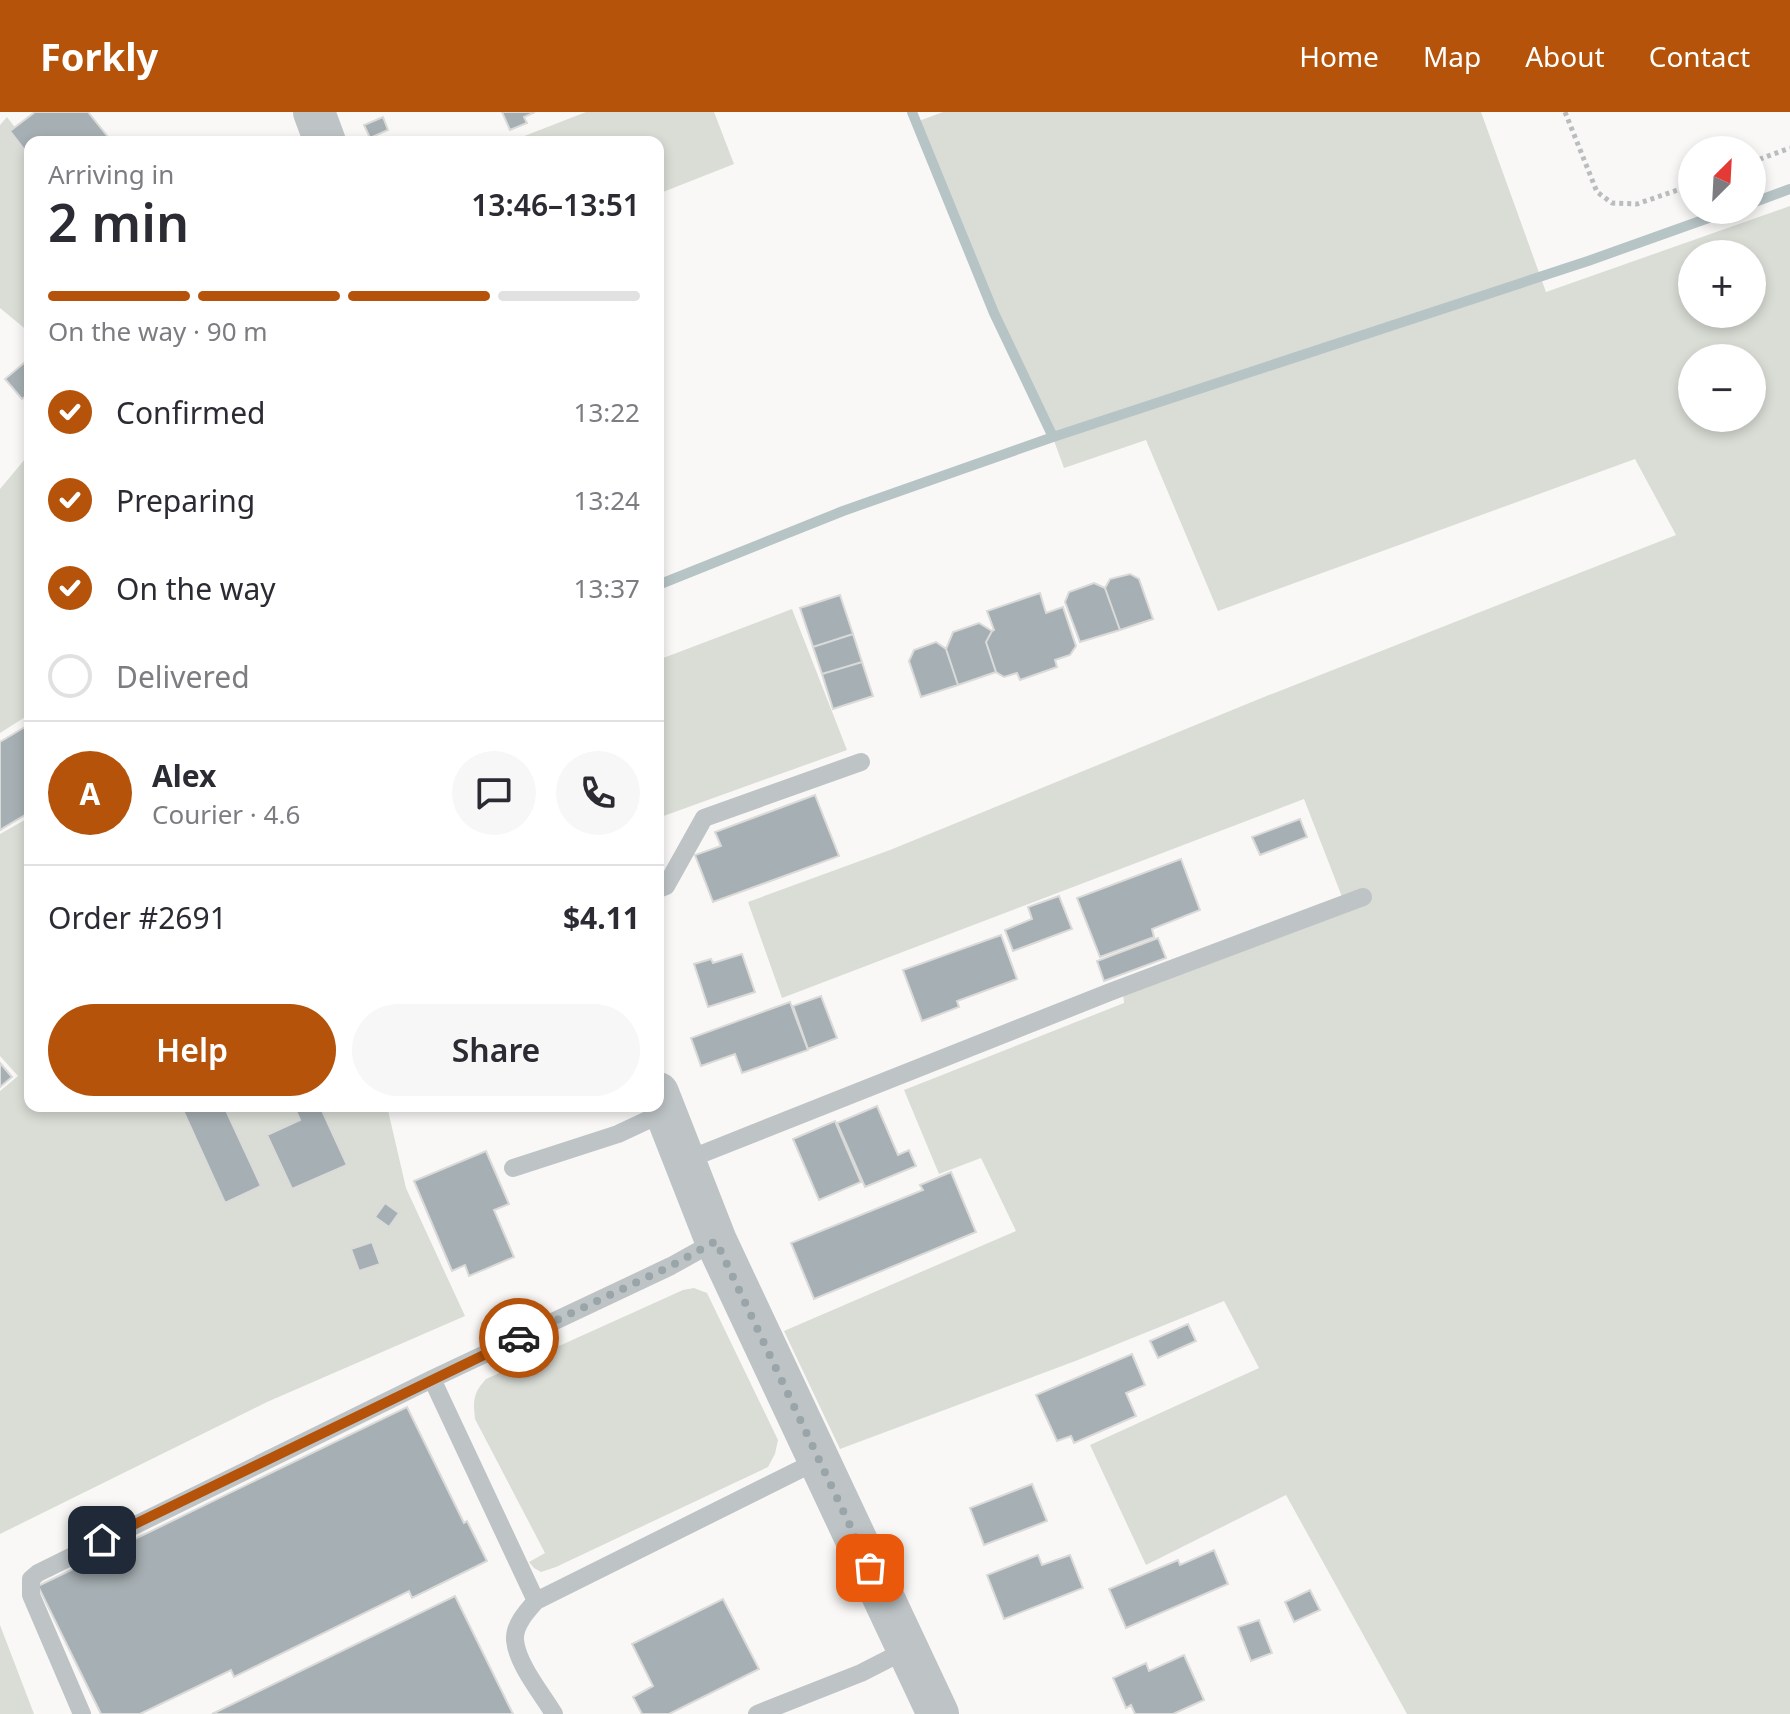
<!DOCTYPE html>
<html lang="en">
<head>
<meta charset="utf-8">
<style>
	:root { --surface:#fff; --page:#f7f7f7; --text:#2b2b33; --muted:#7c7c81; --line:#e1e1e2; --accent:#b45309 }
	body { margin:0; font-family:"Noto Sans",sans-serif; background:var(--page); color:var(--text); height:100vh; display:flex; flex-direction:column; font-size:30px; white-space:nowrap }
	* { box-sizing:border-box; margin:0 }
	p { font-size:26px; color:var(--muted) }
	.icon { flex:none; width:44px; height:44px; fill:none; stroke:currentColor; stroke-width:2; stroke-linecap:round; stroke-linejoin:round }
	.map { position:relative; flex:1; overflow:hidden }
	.details { position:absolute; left:24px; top:24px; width:640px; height:976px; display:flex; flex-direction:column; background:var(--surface); border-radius:16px; box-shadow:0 4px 12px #0003 }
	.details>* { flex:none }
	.needle { width:52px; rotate:24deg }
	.tools { position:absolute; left:1678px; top:24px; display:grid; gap:16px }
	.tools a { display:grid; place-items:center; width:88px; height:88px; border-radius:50%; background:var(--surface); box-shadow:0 4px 12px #0003; font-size:40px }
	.pin { position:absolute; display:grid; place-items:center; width:68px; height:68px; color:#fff; margin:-34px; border-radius:16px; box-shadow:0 4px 12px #0006 }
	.courier { position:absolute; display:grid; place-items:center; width:80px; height:80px; margin:-40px; border:6px solid #b45309; border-radius:50%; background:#fff; color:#222; box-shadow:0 2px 10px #0007 }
	.head em { font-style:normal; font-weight:600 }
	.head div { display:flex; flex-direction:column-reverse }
	.head { display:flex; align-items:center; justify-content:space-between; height:136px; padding:0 24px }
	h1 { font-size:52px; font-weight:600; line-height:60px }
	.bar { display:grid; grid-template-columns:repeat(4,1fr); gap:12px 8px; align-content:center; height:96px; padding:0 24px }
	.bar i { height:10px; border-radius:6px; background:var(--line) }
	.bar .active { background:var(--accent) }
	.bar p { grid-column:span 4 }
	.line { display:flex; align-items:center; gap:20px; padding:0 24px; border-top:2px solid var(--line) }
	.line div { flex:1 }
	.round { display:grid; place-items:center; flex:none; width:84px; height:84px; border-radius:42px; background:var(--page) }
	ol { padding:0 24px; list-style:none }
	li { display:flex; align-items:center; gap:24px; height:88px }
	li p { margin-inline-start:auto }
	li .icon { padding:8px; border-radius:50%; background:var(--accent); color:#fff; stroke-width:4 }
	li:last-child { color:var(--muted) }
	li i { width:44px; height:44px; border:4px solid var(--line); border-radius:50% }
	.action { display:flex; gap:16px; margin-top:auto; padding:16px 24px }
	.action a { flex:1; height:92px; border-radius:48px; background:var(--accent); color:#fff; font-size:32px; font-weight:600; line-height:92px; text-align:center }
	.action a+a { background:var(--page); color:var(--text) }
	header { display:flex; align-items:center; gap:48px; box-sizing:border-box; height:112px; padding:0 40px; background:var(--accent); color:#fff }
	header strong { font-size:38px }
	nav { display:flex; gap:44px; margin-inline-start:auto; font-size:28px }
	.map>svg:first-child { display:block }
	.green { fill:#daddd6; fill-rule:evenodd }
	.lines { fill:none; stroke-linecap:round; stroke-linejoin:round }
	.stream { stroke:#b7c4c6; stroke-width:10 }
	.building { fill:#a6afb3; stroke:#dadad9; stroke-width:2 }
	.path { stroke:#b9bdbe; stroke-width:5; stroke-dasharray:4 4; stroke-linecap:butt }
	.service { stroke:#bec4c6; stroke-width:18 }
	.tertiary { stroke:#bec4c6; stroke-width:42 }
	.done { stroke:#99a5a8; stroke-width:8; stroke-dasharray:0 14.4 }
	.route { stroke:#b45309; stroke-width:10 }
</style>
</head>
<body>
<header>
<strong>Forkly</strong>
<nav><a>Home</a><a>Map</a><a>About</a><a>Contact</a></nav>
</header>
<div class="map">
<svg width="1790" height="1602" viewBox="0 0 1790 1602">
	<rect width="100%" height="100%" fill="#f9f8f7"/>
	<path class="green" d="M586 0H714L734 52 658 82V30H509Z
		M943 0H1481L1546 180 1790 94V1602H1407L1286 1383 1146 1453 1090 1333 1259 1256 1224 1189 1078 1248 840 1337 784 1219 1016 1119 981 1046 939 1062 904 978 1124 891 1123 882 1344 790 1304 687 782 886 748 790 890 738 1264 585 1676 423 1635 347 1218 499 1146 328 1064 356 1053 326 916 10ZM1692 142H1752V202H1692ZM1692 246H1752V306H1692Z
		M7 5 30 35 29 220 0 196V13Z
		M30 341V602L0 621V377Z
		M792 497 847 638 658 706V548Z
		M30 705V994H387L406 1076 465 1204 267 1290 0 1422V979L18 964 0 944V722Z
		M694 1176 707 1181 778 1328 775 1342 768 1355 556 1455 541 1460 534 1456 529 1450 545 1441 475 1307C473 1289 473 1281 486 1267L683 1178Z
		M0 1513 34 1602H0Z"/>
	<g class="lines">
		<path class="stream" d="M912 0 994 201 1053 325
			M1752 91 1790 77
			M658 473 843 399 1053 325 1588 149 1731 98"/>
	</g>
	<path class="building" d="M35 0H88L112 30H30V45L10 19Z
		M502 0H535L524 5 527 11 510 18Z
		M383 5 388 18 370 26 364 13Z
		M30 246V281L22 287 5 267Z
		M1130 462 1139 467 1153 507 1120 518 1105 476 1110 467Z
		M1094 471 1105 476 1120 518 1080 530 1065 490 1069 480Z
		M1040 481 1046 501 1063 495 1076 534 1070 543 1055 548 1057 555 1020 568 1017 561 1004 565 996 560 986 530 992 519 994 518 987 499Z
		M840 483 853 522 813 535 800 496Z
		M979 511 992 519 986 530 996 560 958 573 946 537 953 520Z
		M853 522 862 550 822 562 813 535Z
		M936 530 946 537 958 573 921 585 909 549 914 538Z
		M862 550 873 584 833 597 822 562Z
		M30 612V700L0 718V630Z
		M815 683 839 744 713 790 695 743 721 734 715 720Z
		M1300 707 1307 725 1260 743 1252 725Z
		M1181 747 1200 798 1152 817 1154 825 1100 845 1077 786Z
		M1059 784 1072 817 1013 839 1005 818 1032 807 1028 795Z
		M1001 823 1017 867 957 889 959 895 922 909 903 858Z
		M1158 826 1166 846 1104 869 1097 849Z
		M742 842 755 880 708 895 694 852 711 847 713 851Z
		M821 884 837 926 808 937 793 894Z
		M790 890 808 938 742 961 735 942 701 954 691 926Z
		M0 951 12 965 0 975Z
		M181 994H224L261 1074 225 1091Z
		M306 994H320L347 1053 292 1077 267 1023 300 1008 296 999Z
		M877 994 898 1043 909 1038 916 1054 865 1075 837 1011Z
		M835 1009 861 1070 819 1088 793 1027Z
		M486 1039 509 1092 494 1098 514 1145 469 1164 465 1153 452 1159 414 1069Z
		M951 1060 976 1120 814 1187 791 1131 923 1078 920 1073Z
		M385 1091 399 1101 389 1115 375 1105Z
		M372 1130 380 1152 359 1159 351 1137Z
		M1188 1212 1196 1229 1158 1246 1150 1229Z
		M1132 1242 1145 1273 1126 1281 1136 1304 1074 1331 1071 1324 1057 1329 1036 1283Z
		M407 1295 464 1411 467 1409 487 1449 412 1486 409 1479 234 1565 231 1558 140 1602H101L38 1474Z
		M1032 1372 1047 1409 984 1433 970 1396Z
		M1214 1438 1228 1472 1126 1516 1109 1477 1178 1448 1180 1453Z
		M1038 1443 1042 1453 1070 1443 1083 1476 1004 1507 987 1463Z
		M1310 1478 1320 1498 1294 1510 1285 1490Z
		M455 1484 513 1602H212Z
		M723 1487 759 1557 669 1602H642L633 1585 653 1574 632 1532Z
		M1259 1508 1272 1541 1251 1549 1238 1515Z
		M1184 1543 1204 1588 1173 1602H1135L1131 1593 1126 1596 1113 1566 1146 1551 1149 1559Z"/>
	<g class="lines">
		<path class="path" d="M1565 0 1597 80 1612 91 1637 92 1692 73
			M1752 50 1790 36"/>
		<path class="service" d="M658 777 666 774 704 706 861 650
			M684 1049 1110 880 1363 785
			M513 1056 618 1022 665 1000
			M432 1267 536 1489
			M82 1602 31 1483V1467L38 1461 432 1267 671 1154 716 1129
			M554 1602C542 1582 517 1552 515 1528 514 1513 527 1499 536 1489L819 1348
			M757 1602 861 1561 908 1537"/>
		<path class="tertiary" d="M314 0 325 30
			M658 981 716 1129 938 1602"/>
	</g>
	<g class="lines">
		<path class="done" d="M519 1226 671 1154 716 1129 870 1456"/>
		<path class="route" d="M102 1428 519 1226"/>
	</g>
</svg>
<div class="tools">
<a><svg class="needle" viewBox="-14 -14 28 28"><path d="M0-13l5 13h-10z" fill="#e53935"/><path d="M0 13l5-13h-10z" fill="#7c7c81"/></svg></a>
<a>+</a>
<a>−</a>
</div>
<div class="pin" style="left:870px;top:1456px;background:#ea580c"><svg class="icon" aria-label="bag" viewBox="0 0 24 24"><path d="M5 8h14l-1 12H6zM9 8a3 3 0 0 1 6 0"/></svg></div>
<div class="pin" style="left:102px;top:1428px;background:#1f2937"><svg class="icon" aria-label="home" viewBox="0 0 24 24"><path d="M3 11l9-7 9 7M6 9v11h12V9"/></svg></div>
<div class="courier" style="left:519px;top:1226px"><svg class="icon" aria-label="car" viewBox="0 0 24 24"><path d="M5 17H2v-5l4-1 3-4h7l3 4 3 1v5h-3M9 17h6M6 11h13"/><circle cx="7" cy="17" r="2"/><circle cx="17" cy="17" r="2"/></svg></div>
<section class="details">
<div class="head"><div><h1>2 min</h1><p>Arriving in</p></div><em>13:46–13:51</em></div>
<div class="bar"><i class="active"></i><i class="active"></i><i class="active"></i><i></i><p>On the way · 90 m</p></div>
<ol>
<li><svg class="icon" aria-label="check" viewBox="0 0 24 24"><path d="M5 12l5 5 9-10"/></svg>Confirmed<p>13:22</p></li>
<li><svg class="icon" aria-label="check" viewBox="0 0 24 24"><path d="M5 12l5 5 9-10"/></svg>Preparing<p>13:24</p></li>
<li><svg class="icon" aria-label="check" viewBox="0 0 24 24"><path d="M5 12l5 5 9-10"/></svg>On the way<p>13:37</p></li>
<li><i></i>Delivered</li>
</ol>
<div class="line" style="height:144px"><b class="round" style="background:var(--accent);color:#fff">A</b><div><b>Alex</b><p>Courier · 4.6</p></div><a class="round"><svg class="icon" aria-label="chat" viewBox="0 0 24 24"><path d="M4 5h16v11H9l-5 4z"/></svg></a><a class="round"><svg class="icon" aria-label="phone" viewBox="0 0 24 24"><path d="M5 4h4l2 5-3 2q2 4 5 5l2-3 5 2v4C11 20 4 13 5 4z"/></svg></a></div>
<div class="line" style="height:104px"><div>Order #2691</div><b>$4.11</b></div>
<div class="action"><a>Help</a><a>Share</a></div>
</section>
</div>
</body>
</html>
